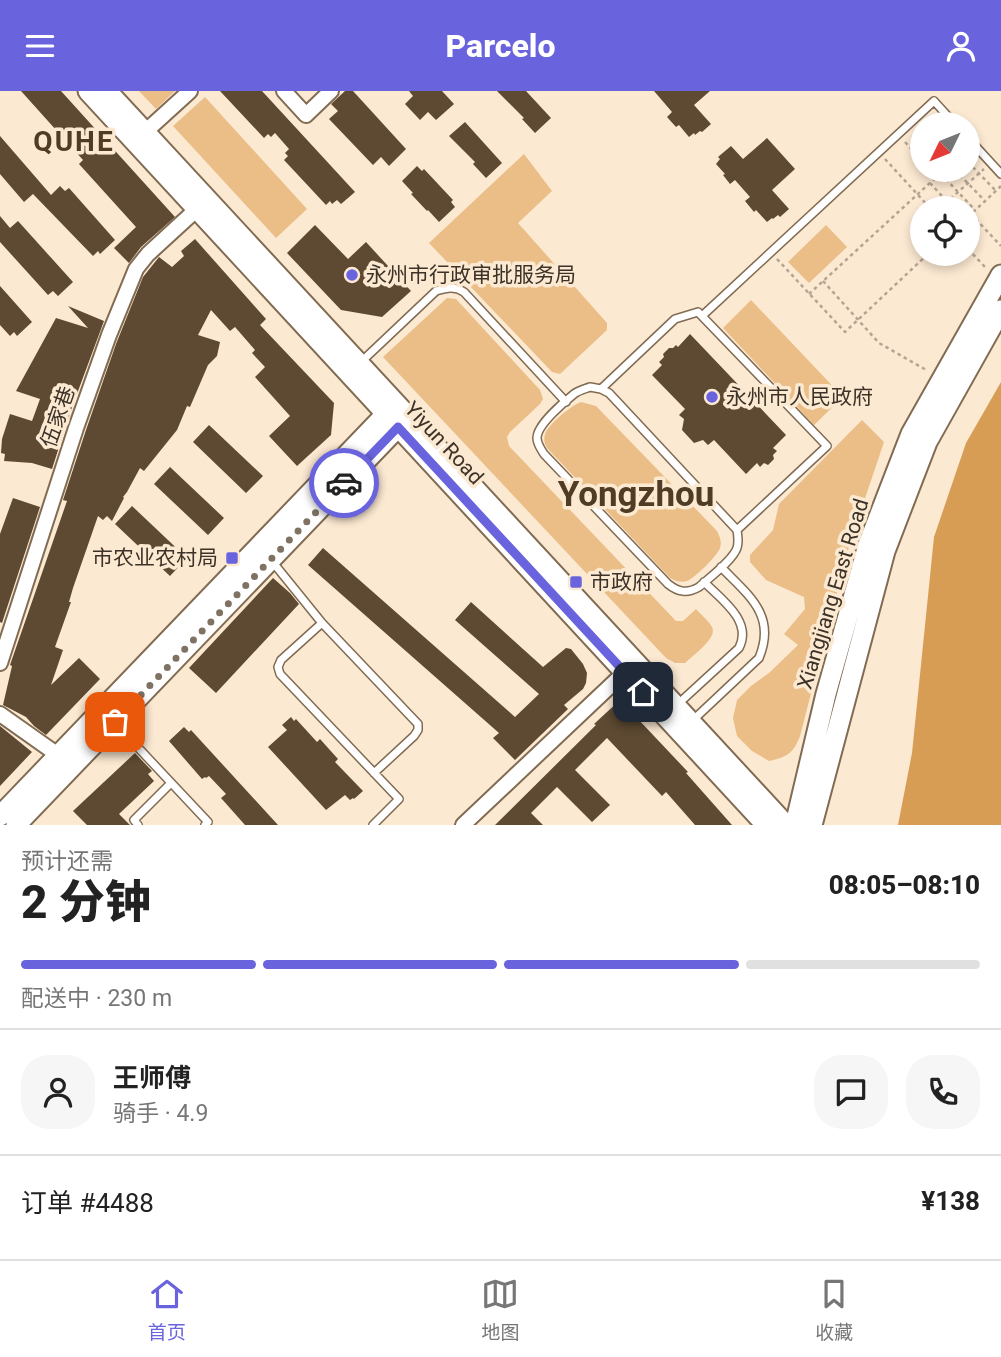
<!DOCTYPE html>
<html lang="zh">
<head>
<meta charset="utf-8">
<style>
	:root { --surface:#fff; --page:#f6f6f6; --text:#222; --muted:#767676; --line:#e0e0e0; --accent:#6964de }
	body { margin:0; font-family:Roboto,"Noto Sans SC",sans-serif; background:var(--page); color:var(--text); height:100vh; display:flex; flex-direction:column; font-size:26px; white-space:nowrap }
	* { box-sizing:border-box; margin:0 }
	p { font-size:23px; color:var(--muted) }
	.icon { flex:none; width:38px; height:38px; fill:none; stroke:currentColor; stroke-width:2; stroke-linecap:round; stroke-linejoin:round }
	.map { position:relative; height:734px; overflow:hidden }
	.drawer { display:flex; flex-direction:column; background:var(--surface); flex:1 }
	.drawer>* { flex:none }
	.needle { width:46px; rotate:227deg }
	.buttons { position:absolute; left:910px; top:21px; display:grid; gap:14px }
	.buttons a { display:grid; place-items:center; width:70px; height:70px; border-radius:50%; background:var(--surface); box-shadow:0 4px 10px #0003; font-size:35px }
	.pin { position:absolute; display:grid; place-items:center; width:60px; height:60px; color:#fff; margin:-30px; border-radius:14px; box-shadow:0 4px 10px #0006 }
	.courier { position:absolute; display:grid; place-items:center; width:70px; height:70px; margin:-35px; border:5px solid #6964de; border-radius:50%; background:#fff; color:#222; box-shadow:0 2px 9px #0007 }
	.headline em { font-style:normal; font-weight:800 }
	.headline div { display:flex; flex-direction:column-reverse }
	.headline { display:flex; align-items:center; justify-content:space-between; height:119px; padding:0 21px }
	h1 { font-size:46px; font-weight:800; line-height:52px }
	.bar { display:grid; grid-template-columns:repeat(4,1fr); gap:10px 7px; align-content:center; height:84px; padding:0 21px }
	.bar i { height:9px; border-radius:5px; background:var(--line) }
	.bar .on { background:var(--accent) }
	.bar p { grid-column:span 4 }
	.line { display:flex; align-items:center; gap:18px; padding:0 21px; border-top:2px solid var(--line) }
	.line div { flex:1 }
	.round { display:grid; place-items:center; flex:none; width:74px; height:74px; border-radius:28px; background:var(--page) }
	header { display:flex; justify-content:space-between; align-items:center; height:91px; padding:0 21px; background:var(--accent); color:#fff; font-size:32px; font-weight:800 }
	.menu { display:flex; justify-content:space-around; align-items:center; height:98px; border-top:2px solid var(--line); background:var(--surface); font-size:19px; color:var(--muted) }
	.menu a { display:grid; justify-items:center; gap:4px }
	.menu .on { color:var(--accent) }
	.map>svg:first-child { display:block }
	.green { fill:#ebbd87 }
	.water { fill:#d79d54 }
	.building { fill:#5e4a32 }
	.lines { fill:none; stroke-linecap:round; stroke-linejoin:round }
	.lane-casing { stroke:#816b52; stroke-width:10 }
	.street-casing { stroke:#816b52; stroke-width:18 }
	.secondary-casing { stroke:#816b52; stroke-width:23 }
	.path { stroke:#b4a492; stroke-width:2.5; stroke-dasharray:3.5 3.5; stroke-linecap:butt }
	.lane { stroke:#fff; stroke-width:7 }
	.street { stroke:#fff; stroke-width:14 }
	.secondary { stroke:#fff; stroke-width:19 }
	.done { stroke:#7f7263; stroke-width:7; stroke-dasharray:0 12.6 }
	.route { stroke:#6964de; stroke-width:9 }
	.poi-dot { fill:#6964de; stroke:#fce9d2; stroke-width:2.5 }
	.labels { text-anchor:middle; stroke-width:7; stroke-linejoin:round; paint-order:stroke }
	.poi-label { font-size:21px; fill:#3c3227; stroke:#fce9d2; text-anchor:start }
	.street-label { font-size:21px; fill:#3c3227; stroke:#fce9d2 }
	.district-label { font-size:28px; font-weight:bold; letter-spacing:2px; fill:#503c25; stroke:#fce9d2 }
	.town-label { font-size:35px; font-weight:bold; fill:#503c25; stroke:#fce9d2 }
</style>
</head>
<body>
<header><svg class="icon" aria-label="menu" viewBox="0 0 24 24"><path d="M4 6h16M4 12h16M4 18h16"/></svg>Parcelo<svg class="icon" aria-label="person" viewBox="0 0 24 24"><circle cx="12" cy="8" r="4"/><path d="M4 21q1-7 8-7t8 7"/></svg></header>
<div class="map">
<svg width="1001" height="734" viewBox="0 0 1001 734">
	<rect width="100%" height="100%" fill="#fce9d2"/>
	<path class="green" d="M139 0H175L156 18Z
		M205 6 307 118 276 147 173 35Z
		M524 63 552 100 518 132 607 232V239L560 283 552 281 429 152Z
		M826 134 847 156 809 192 788 171Z
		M447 207 456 208 540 299 543 308 540 313 510 341 507 346 509 355 676 530H683L696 518C701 524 709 530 712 536 718 547 693 564 685 572H675L666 567 383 266Z
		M751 209 843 306 814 334 723 237Z
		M581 311 596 315 717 440C720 446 722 451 720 457 718 464 694 488 687 490 681 492 676 490 670 487L547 357C544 352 543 347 546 341 550 332 572 314 581 311Z
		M862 329 884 351 850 452 800 645C793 663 787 666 769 670L752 660 737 645 733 627 737 609 751 595 769 582 798 554 784 543 805 518 804 506 766 489 750 471V464L773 439 779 413Z"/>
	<path class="water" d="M1001 291V734H898L912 662 934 446 966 352Z"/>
	<path class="building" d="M21 0H61L175 126 141 156 129 172 114 157 136 136 79 73 83 69Z
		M220 0H262L355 101 341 113 337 109 332 113 330 110 326 114 284 69 288 65 285 62 289 58 275 42 271 46 268 43 264 47Z
		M345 0H353L406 58 389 75 381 66 373 74 329 28 338 20 331 13Z
		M409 0H442L454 13 436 29 428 21 420 29 405 13 413 5Z
		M497 0H526L551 27 535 42 522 28 524 27Z
		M654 0H710L694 14 711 33 702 41 700 40 695 44 694 42 689 46 679 34 676 36 667 26 672 21Z
		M465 31 502 72 486 87 473 73 475 71 449 45Z
		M0 45 51 104 60 95 65 100 69 97 115 149 100 163 98 160 93 165 33 103 24 111 0 83Z
		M767 47 795 78 772 99 789 118 780 126 778 124 773 128 772 127 767 131 756 119 754 121 745 110 750 106 735 89 730 93 723 84 725 83 716 73 720 68 718 66 731 55 743 68Z
		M417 75 422 80 424 78 453 109 451 111 455 116 439 131 428 119 427 120 411 103 413 102 402 90Z
		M0 125 10 137 18 130 73 191 58 205 53 200 48 204 0 151Z
		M315 134 348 168 366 151 411 200 382 226 341 219 287 162Z
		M195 148 266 228 260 234 334 312 331 344 297 375 269 345 290 325 255 286 265 276 252 262 255 259 235 236 230 240 211 219 198 244 220 251 217 265 208 274 190 316 187 315 177 339 144 380 140 377 127 401 123 406 124 407 112 430 107 425 103 429 98 425 73 497 69 511H71L55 556 63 559 51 594 79 567 100 588 46 644 34 635 26 626 3 614 12 575 10 574 67 410 63 409 86 339 116 253 143 186 159 166 172 176 184 165 181 160Z
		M0 195 32 231 17 245 14 241 10 245 0 234Z
		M68 215 104 230 71 319 52 378 32 372 4 370 5 363 1 362 2 348 10 323 32 330 40 308 16 300 56 227 88 237Z
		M690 243 786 344 773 357 777 360 773 364 774 368 768 374 764 372 760 376 757 372 746 383 714 349 708 354 703 349 694 352 682 339 684 328 679 324 685 318 652 284 662 274 659 271 664 266 663 263 669 257H673L676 254 678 256Z
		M209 334 263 385 246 402 193 351Z
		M170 376 224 427 208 444 154 393Z
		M13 407 40 416 2 532 0 531V443Z
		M132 415 187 467 170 485 115 433Z
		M323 457 515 626 539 603 455 529 471 511 543 576 566 557 571 558 583 573 587 582 586 592 583 598 564 614 568 618 515 669 493 647 499 642 308 474Z
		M273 487 290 502 299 513 216 602 189 577Z
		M620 609 688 681 686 682 732 734H695L666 701 662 705 607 647 575 679 610 714 592 731 557 696 531 722 543 734H495L596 634 594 633Z
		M291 626 294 630 296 628 317 651 320 648 338 668 335 671 363 700 354 708 353 707 350 709 345 704 326 719 268 656 287 639 282 634Z
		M0 635 32 661 0 695Z
		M184 636 189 641 191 639 278 734H245L221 707 226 703 209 685 206 687 205 686 202 688 169 650Z
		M135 662 152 680 148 683 154 690 119 723 130 734H87L73 720Z"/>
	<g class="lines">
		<defs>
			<path id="lane" d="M968 47 1001 83
				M702 225 934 10 955 33
				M361 271 436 200C447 197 454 195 464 201L566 311
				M590 296 601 298 609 302 737 439C738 445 739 451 737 457 733 469 709 487 699 496 687 503 678 501 668 493L544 363C541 358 537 353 537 347 537 334 564 311 574 303 579 299 585 298 590 296Z
				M601 298 675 228 698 221 827 355 737 439
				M271 469 322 532 418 633V639L414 645 374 682
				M322 532 281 569 278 576 280 583 399 708 373 734
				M678 613 739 557C753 530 721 508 704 491
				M691 631 759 567C777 524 748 504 721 476
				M115 632 208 731 205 734
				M138 734 134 729 171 692"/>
			<path id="street" d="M284 0 306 24 331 0
				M145 41 190 0
				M0 572 76 337 109 244 136 178 148 163 197 118
				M0 623 58 664
				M463 734 625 581"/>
			<path id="secondary" d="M88 0 766 734
				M107 0 786 734
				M0 725 386 323 398 320
				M16 734 398 336 401 324
				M795 734 826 603 868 454 911 343 1001 184
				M812 734 885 460 927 351 1001 219"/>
		</defs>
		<use href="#lane" class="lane-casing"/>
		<use href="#street" class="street-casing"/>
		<use href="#secondary" class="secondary-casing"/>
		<path class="path" d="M905 51 922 69
			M885 68 930 117
			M968 71 996 100
			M932 79 938 85
			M955 79 985 110
			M941 83 975 119
			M930 92 953 117
			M940 117 984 78
			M971 123 1001 155
			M968 126 1001 95
			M968 158 986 177
			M777 168 845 241 928 163
			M823 190 879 252 928 280
			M809 203 944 79"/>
		<use href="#lane" class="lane"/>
		<use href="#street" class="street"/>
		<use href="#secondary" class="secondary"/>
	</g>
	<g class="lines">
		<path class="done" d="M115 631 344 392"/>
		<path class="route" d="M344 392 398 336 643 601"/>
	</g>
	<g class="poi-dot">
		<circle cx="352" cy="184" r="7"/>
		<circle cx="712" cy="306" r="7"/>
		<rect x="225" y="460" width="14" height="14" rx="3.5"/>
		<rect x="569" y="484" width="14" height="14" rx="3.5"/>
	</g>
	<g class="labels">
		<g class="poi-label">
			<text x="366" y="191">永州市行政审批服务局</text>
			<text x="726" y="313">永州市人民政府</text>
			<text x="218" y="474" text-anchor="end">市农业农村局</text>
			<text x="590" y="498">市政府</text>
		</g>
		<g class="street-label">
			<text transform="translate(58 326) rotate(-71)" y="7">伍家巷</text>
			<text transform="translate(444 352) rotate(47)" y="7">Yiyun Road</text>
			<text transform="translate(833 503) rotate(-73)" y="7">Xiangjiang East Road</text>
		</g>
		<g class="district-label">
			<text x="74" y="60">QUHE</text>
		</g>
		<g class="town-label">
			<text x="636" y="415">Yongzhou</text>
		</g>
	</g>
</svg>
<div class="buttons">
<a><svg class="needle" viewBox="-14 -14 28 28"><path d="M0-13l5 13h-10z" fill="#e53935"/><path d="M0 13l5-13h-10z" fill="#767676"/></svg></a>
<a><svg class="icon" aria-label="locate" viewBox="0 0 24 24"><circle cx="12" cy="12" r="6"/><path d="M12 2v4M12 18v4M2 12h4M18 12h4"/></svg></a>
</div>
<div class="pin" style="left:115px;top:631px;background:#ea580c"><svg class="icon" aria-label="bag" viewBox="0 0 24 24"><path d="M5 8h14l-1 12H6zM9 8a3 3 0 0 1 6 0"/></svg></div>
<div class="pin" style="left:643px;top:601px;background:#1f2937"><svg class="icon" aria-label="home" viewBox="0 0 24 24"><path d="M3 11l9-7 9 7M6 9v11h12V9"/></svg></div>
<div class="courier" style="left:344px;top:392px"><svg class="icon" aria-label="car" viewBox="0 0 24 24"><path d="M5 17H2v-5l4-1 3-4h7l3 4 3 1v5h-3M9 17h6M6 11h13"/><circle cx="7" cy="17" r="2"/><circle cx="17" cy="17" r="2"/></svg></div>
</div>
<section class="drawer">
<div class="headline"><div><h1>2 分钟</h1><p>预计还需</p></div><em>08:05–08:10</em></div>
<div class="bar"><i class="on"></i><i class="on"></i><i class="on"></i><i></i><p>配送中 · 230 m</p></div>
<div class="line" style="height:126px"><a class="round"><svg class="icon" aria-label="person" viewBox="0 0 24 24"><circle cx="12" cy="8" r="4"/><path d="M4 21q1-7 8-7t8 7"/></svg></a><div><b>王师傅</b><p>骑手 · 4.9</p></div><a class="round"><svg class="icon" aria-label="chat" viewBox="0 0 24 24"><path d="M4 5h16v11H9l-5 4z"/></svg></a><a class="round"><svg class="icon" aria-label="phone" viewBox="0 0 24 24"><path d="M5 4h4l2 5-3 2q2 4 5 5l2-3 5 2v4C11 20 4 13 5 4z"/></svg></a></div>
<div class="line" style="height:91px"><div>订单 #4488</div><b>¥138</b></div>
</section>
<nav class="menu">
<a class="on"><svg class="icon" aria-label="home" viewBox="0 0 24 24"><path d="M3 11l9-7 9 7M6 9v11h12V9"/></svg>首页</a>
<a><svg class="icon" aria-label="map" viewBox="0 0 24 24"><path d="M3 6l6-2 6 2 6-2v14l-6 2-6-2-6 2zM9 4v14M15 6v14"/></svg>地图</a>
<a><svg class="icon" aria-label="saved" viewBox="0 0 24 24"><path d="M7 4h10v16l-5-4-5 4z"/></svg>收藏</a>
</nav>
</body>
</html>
